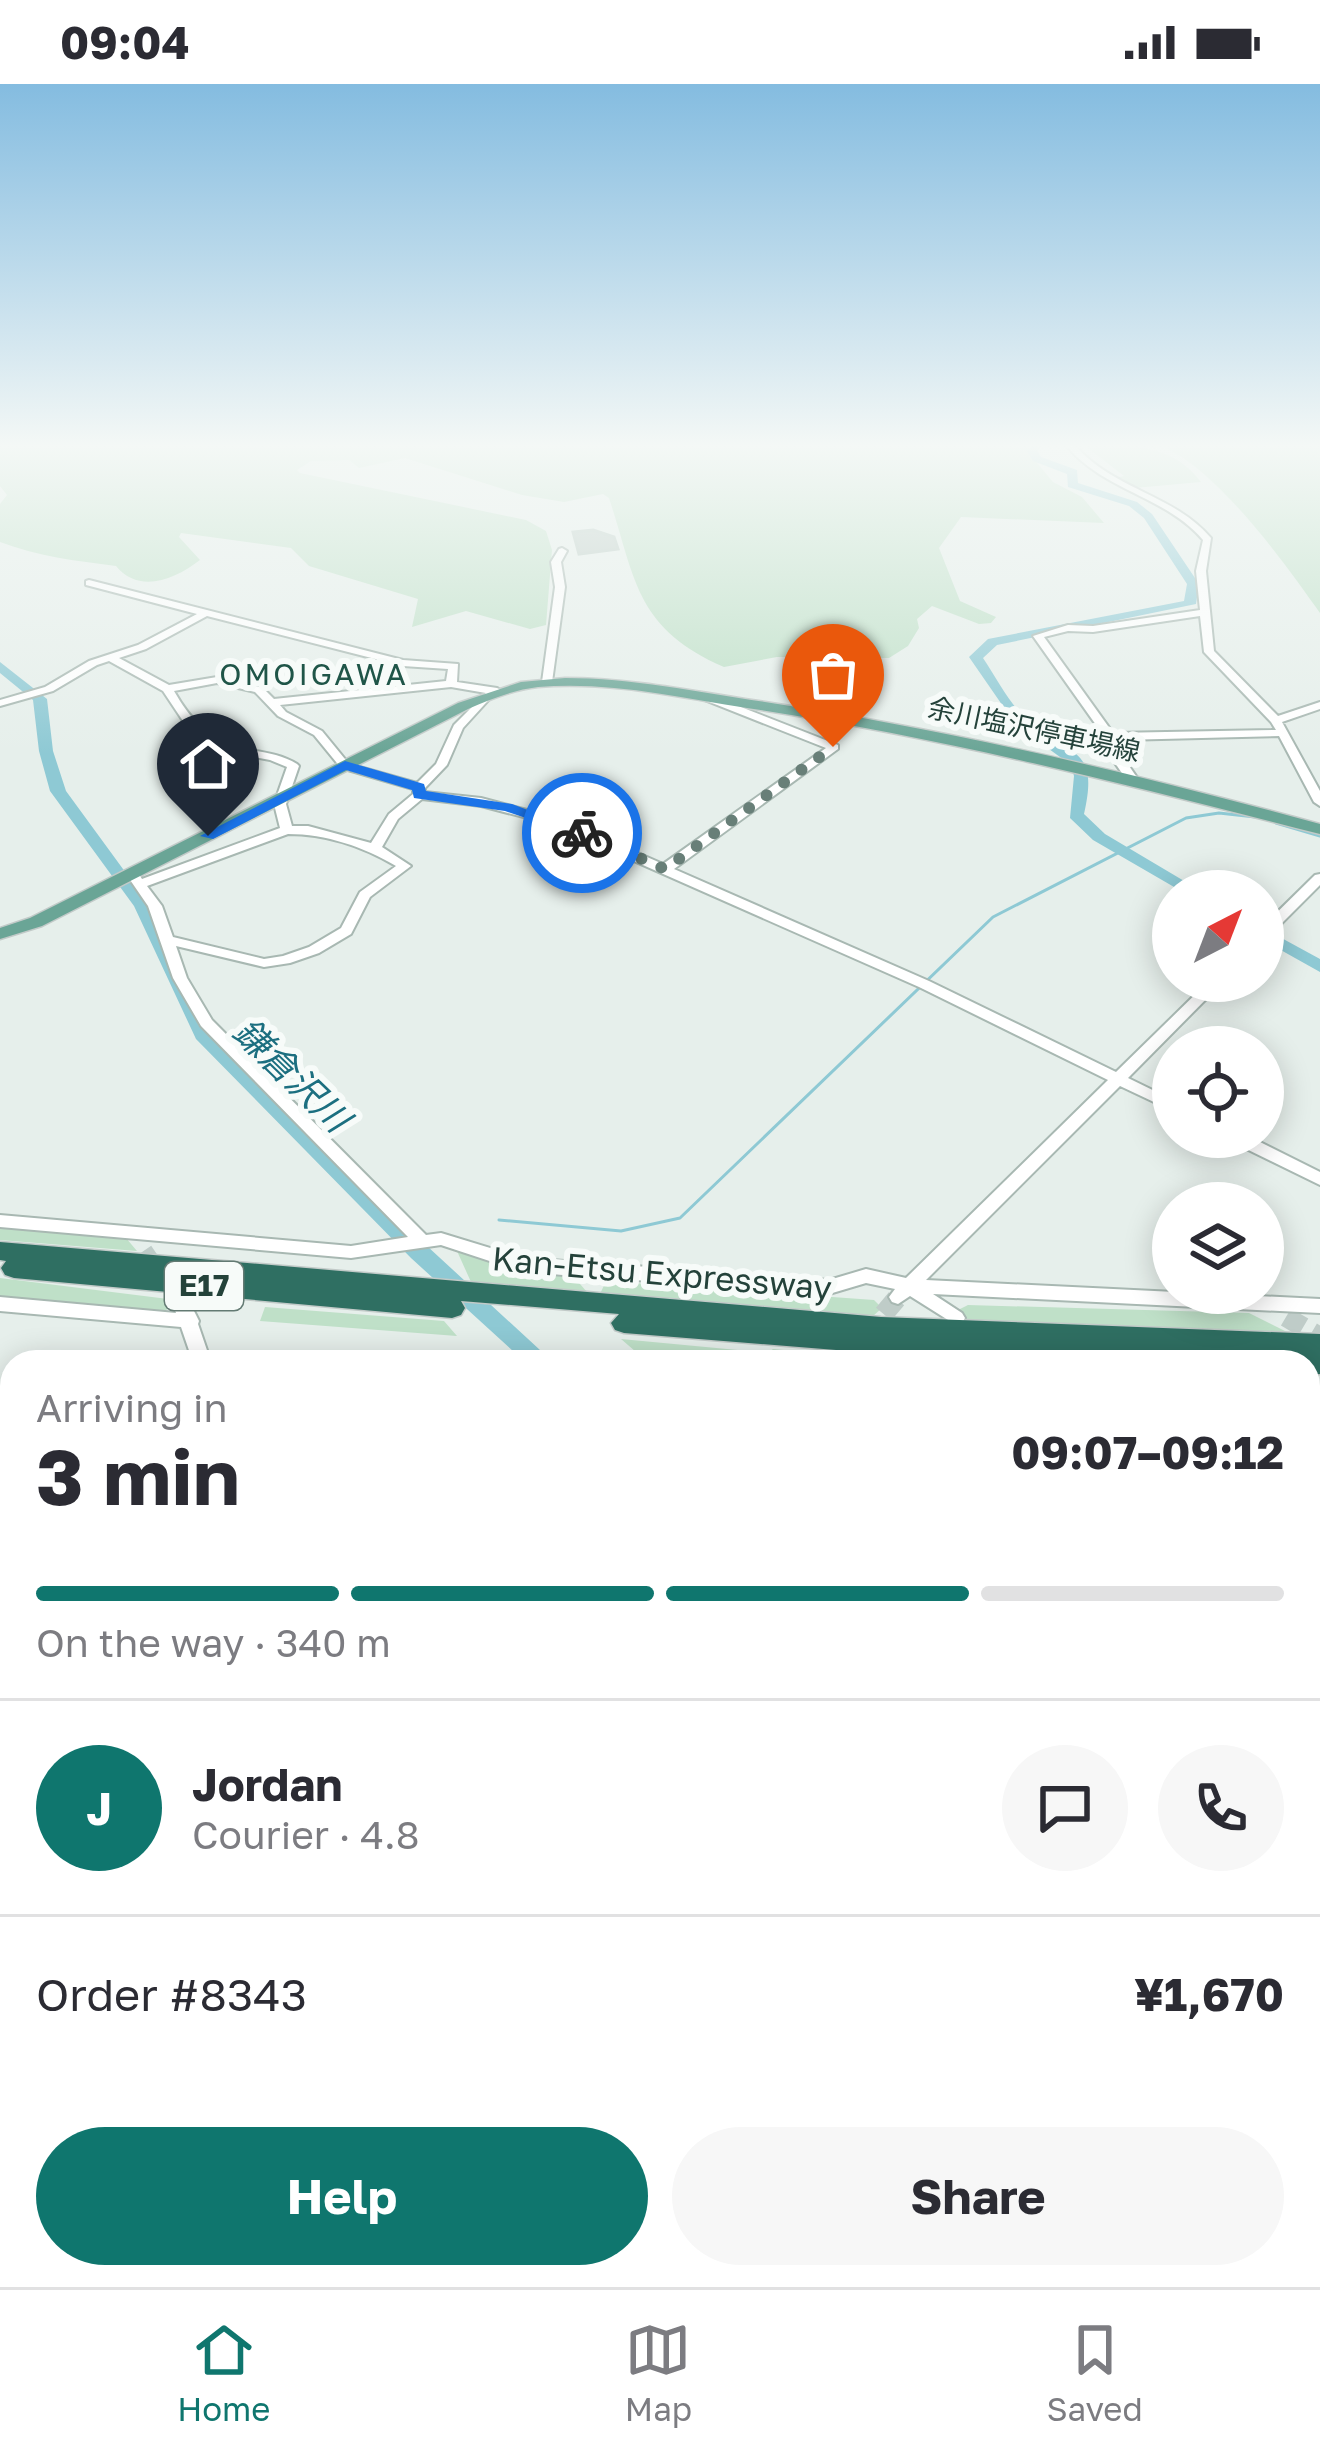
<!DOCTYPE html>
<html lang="en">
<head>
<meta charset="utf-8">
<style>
	:root { --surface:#fff; --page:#f7f7f7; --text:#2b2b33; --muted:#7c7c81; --line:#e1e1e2; --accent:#0f766e }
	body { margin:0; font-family:"Golos Text","Noto Sans JP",sans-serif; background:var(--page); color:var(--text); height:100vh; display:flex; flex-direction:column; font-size:45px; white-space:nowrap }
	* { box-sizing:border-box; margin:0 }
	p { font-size:39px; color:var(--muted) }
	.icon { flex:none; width:66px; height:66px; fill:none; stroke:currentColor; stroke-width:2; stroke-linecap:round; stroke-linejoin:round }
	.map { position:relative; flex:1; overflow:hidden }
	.details { position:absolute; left:0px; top:1266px; width:1320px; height:939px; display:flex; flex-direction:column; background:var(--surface); border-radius:36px 36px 0 0; box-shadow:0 6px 30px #0003 }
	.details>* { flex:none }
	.needle { width:78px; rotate:42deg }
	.fabs { position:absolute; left:1152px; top:786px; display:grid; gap:24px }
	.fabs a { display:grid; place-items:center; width:132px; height:132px; border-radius:50%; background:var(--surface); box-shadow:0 6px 30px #0003; font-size:60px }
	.pin { position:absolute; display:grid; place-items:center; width:102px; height:102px; color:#fff; margin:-123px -51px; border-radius:50% 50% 50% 0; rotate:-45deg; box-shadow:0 0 12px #0007 }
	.pin .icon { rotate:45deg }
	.courier { position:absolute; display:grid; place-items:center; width:120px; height:120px; margin:-60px; border:9px solid #1a73e8; border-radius:50%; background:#fff; color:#222; box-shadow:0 3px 15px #0007 }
	.overview em { font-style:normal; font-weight:700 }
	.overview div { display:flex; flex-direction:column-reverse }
	.overview { display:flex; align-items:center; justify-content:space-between; height:204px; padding:0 36px }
	h1 { font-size:78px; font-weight:700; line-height:90px }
	.bar { display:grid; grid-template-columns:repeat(4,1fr); gap:18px 12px; align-content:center; height:144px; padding:0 36px }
	.bar i { height:15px; border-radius:9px; background:var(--line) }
	.bar .selected { background:var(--accent) }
	.bar p { grid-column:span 4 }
	.line { display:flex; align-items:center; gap:30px; padding:0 36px; border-top:3px solid var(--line) }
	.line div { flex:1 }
	.round { display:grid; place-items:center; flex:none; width:126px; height:126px; border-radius:63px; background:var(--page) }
	.action { display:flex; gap:24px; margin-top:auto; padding:24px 36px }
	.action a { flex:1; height:138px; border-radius:72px; background:var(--accent); color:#fff; font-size:48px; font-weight:700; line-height:138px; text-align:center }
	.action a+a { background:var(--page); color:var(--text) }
	.status { display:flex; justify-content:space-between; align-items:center; height:84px; padding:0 60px; background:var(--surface); direction:ltr }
	.status svg { height:33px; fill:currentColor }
	.dock { display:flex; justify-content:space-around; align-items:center; height:168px; border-top:3px solid var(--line); background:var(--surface); font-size:33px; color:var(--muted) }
	.dock a { display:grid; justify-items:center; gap:6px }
	.dock .selected { color:var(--accent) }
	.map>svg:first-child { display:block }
	.green { fill:#bfe0c8 }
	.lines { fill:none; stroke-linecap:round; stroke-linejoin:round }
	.stream { stroke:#8ec9d4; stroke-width:3 }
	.river { fill:#8ec9d4; fill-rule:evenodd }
	.building { fill:#bbcac4; stroke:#b8c9c2; stroke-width:3 }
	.minor-tunnel-far1 { stroke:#bfccc8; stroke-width:15; stroke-dasharray:15 8; stroke-linecap:butt }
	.minor-tunnel { stroke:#bfccc8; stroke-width:20; stroke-dasharray:20 10; stroke-linecap:butt }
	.minor-casing { stroke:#a8b8b2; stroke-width:4 }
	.major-casing { stroke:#c2cac8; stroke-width:3 }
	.highway-casing { stroke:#c2cac8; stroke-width:3 }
	.minor { fill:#fff; fill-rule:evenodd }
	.major { fill:#6aa596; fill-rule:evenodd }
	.highway { fill:#2f6f62; fill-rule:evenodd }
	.route { fill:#1a73e8 }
	.done { stroke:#687f78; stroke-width:12; stroke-dasharray:0 21.6 }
	.labels { text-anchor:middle; stroke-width:12; stroke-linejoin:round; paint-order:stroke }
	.far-street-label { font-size:27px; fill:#24423a; stroke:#f7fbf9 }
	.far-neighbourhood-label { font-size:30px; letter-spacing:3px; fill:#1f5548; stroke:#f7fbf9 }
	.shield { fill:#f7fbf9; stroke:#637a73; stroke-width:3 }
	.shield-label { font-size:30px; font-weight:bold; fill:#24423a }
	.street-label { font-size:33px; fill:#24423a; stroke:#f7fbf9 }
	.water-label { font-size:36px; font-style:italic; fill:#1c6f80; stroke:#f7fbf9 }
</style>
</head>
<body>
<div class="status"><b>09:04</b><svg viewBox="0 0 49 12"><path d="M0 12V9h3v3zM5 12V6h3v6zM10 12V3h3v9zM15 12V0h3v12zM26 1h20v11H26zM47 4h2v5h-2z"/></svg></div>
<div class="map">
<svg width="1320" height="2203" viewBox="0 0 1320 2203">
	<rect width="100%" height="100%" fill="#e6efeb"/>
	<path class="green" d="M0 361H1030L1028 368 1053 398 1082 413 1104 439 961 433 939 464 960 517 996 533 991 539 979 540 932 522 917 535 919 544 908 562 889 574 777 573 724 583C635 544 636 496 609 414L603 410 564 418 522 411 405 374 359 384 349 376 311 377 297 386 300 389 526 436 546 447 552 466 546 541 530 545 466 527 412 543 418 515 309 482 291 464 181 449 179 453 200 476C174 496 139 510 116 482 76 477 37 472 0 458V420L7 411 0 402Z
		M1084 361C1129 361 1172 359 1201 398L1134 404 1114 394 1124 392Z
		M1159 361H1320V529C1284 478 1216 383 1159 361Z
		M0 1142 126 1154 137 1167 0 1156Z
		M457 1167 519 1187 573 1192 587 1208 471 1198Z
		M0 1194 168 1215 173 1222 161 1229 60 1222 61 1217 48 1221 0 1217Z
		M606 1197 874 1216 882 1224 873 1232 600 1210Z
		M968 1221 1249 1229 1291 1250 971 1237 954 1228Z
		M265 1223 444 1237 457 1252 260 1237Z
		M621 1255 768 1269 773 1265 837 1271 830 1278H667L643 1274Z"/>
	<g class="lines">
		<path class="stream" d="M1276 739 1320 752
			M499 1136 621 1147 680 1134 993 833 1186 734 1219 729 1255 733"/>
		<path class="river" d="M1032 361H1043L1037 367 1041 373 1077 386 1078 399 1137 418 1152 430 1199 500 1196 520 997 561 983 574C997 595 1009 619 1027 636 1069 674 1100 660 1084 730L1105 750 1201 807H1181L1093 756 1070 734 1074 692 1071 681 1016 641 969 573 988 555 1184 517 1187 500 1144 434 1129 422 1068 403 1067 390 1033 377 1027 367Z
			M0 578 47 615 53 667 66 707 150 822 211 948 427 1162 553 1278H525L411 1174 196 955 134 822 50 707 39 667 33 616 0 589Z
			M1263 844 1320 875V888L1263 856Z
			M1308 1714 1320 1717V1747L1308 1744Z"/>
	</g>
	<path class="building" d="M593 446 614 453 618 465 579 470 573 448Z"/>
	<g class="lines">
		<path class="minor-tunnel-far1" d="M145 1166 158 1185"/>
		<path class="minor-tunnel" d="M156 1182 180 1216
			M1286 1233 1320 1253
			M845 1276 898 1213"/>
		<defs>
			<path id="minor" d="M1066 361H1075C1113 406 1172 409 1211 454L1206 487 1214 567 1278 632 1320 618V625L1282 638 1320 707V722L1314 718 1279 652 1121 656 1134 667 1127 679 1138 695 1128 698 1115 679 1122 668 1106 655 1033 552 1068 541 1093 542 1200 526 1196 487 1203 456C1166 412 1103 407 1066 361ZM1200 532 1204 568 1271 638 1276 646 1113 649 1044 553 1068 547 1093 548Z
				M562 464 567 467 561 478 565 503 552 598 547 601 542 598 555 503 551 478 559 465Z
				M89 496 403 576 458 580 457 598 497 604 502 607 494 610 463 644 447 681 425 704V708L481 714 558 734 663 780 826 664 702 615V611H710L838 661V665L674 785 929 897 1116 988 1209 897H1224L1128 994 1173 1016V1027L1120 1002 926 1196 1320 1215V1229L933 1210 962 1229 965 1234 962 1239 956 1241 910 1212 898 1220 892 1218 889 1213 895 1205 866 1199 829 1210 523 1188 441 1161 351 1174 0 1143V1131L351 1162 408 1153 201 942 173 894 148 822 126 790 132 786 137 787 142 795 280 744 274 720 287 683 270 676 237 670 210 661 183 637 163 607 109 577 97 581 53 607 0 622V616L45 603 89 577 138 561 197 530 86 501V497ZM207 532 403 582 448 585 446 597 274 615 263 604 217 593 169 601 119 574 146 565ZM217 599 255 608 278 632 314 651 341 684 413 705V710L389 730 371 759 308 742H292L286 720 299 682 297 680C279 669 260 668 240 664 209 658 189 633 174 607ZM451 603 486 609 454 641 436 680 417 699 349 680 322 647 286 628 280 621ZM422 715 481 722 550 740 919 903 1108 996 906 1194 866 1185 829 1196 523 1174 441 1149 426 1151 212 936 187 894 176 862 264 883 290 879 319 869 351 850 370 813 411 782 382 763 398 735ZM288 750C326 750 364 763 396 782L360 808 341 844 309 863 283 872 264 875 173 853 162 822 147 802Z
				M1320 790V801L1268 853 1263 854V842L1315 791Z
				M1228 1053H1250L1320 1088V1101L1230 1057Z
				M180 1209 186 1211 199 1237 198 1240 211 1278H193L181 1243 0 1227V1213L176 1229 171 1216 174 1211Z
				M845 1269 852 1271 853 1278H834L838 1271Z
				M12 1479V1497L0 1502V1482Z
				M12 1697V1721L0 1727V1703Z"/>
			<path id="major" d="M565 594C632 594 698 608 765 618 952 646 1137 690 1320 740V750C1130 701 941 653 747 624 678 613 608 597 538 603 513 606 491 615 468 625L42 842 0 855V844L30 834 458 619 521 598Z"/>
			<path id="highway" d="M0 1158 881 1233 1320 1250V1290H1308V1278H1295L1300 1271 1238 1268 1248 1278H984L624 1249 615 1246 611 1239 619 1230 461 1217 465 1224 461 1231 452 1234 14 1194 5 1191 1 1184 6 1177 0 1176Z"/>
		</defs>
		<use href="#minor" class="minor-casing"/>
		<use href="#major" class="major-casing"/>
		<use href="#highway" class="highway-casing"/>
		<use href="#minor" class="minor"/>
		<use href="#major" class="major"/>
		<use href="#highway" class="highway"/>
	</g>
	<linearGradient id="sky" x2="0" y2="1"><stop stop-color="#84bce0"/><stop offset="0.54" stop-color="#f4f8f6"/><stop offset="1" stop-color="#f4f8f6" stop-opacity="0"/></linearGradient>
	<rect width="1320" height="670" fill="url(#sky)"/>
	<path class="route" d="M345 677 424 700 426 707 512 720 589 749 582 753 505 727 414 714 412 706 346 686 213 755 200 752Z"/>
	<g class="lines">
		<path class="done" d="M582 749 665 785 833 663"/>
	</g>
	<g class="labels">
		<g class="far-street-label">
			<text transform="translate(1034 646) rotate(12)" y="9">余川塩沢停車場線</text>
		</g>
		<g class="far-neighbourhood-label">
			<text x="314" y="601">OMOIGAWA</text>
		</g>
		<rect class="shield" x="165" y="1178" width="78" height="48" rx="9"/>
		<g class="shield-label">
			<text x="204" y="1212">E17</text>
		</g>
		<g class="street-label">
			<text transform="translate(662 1189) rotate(5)" y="12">Kan-Etsu Expressway</text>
		</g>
		<g class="water-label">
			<text transform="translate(292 991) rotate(44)" y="13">鎌倉沢川</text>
		</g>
	</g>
</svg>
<div class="fabs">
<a><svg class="needle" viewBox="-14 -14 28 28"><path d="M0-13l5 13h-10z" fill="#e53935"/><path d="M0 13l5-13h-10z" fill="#7c7c81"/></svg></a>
<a><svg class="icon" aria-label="locate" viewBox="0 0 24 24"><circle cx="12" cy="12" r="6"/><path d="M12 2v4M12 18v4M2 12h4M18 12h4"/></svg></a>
<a><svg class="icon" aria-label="layers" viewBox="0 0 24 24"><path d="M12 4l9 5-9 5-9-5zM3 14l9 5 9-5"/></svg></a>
</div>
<div class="pin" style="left:833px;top:663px;background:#ea580c"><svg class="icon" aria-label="bag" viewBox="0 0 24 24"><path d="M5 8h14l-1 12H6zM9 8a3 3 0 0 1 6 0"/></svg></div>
<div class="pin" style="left:208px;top:752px;background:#1f2937"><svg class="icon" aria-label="home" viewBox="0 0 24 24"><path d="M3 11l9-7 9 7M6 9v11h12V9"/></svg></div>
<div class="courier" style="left:582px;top:749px"><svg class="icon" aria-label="bike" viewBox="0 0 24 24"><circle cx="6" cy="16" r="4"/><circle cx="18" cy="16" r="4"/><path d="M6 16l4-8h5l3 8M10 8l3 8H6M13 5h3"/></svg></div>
<section class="details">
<div class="overview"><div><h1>3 min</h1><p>Arriving in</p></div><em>09:07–09:12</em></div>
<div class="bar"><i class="selected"></i><i class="selected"></i><i class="selected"></i><i></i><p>On the way · 340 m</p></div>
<div class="line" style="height:216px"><b class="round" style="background:var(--accent);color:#fff">J</b><div><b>Jordan</b><p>Courier · 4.8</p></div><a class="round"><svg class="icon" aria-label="chat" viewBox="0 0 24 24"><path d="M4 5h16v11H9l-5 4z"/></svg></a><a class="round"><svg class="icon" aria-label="phone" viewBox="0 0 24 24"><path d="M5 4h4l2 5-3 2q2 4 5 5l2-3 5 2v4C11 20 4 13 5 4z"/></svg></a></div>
<div class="line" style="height:156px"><div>Order #8343</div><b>¥1,670</b></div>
<div class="action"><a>Help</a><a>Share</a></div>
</section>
</div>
<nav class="dock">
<a class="selected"><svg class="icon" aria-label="home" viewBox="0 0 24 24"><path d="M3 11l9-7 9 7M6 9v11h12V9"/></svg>Home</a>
<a><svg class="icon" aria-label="map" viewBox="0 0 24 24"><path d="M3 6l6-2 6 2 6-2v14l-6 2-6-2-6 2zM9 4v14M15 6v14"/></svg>Map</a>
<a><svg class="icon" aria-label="saved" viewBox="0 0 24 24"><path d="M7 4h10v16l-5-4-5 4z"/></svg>Saved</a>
</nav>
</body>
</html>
